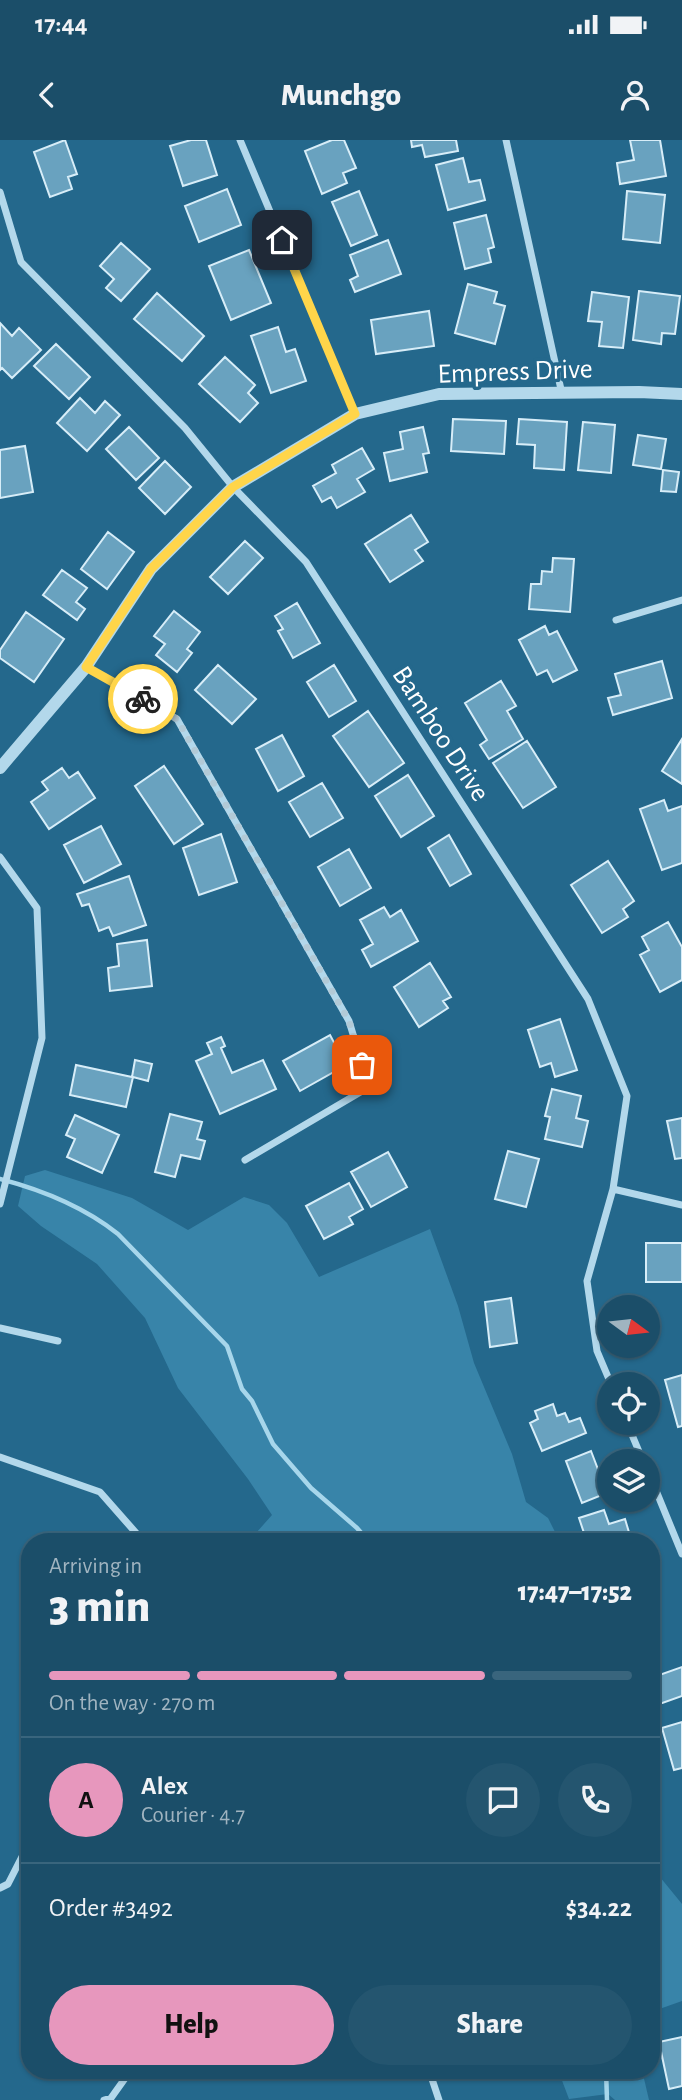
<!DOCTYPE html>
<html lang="en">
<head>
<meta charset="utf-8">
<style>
	:root { --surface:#1b4e69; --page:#24556f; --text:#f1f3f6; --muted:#a0b4c0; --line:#39657d; --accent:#e797bd }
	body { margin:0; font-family:"Alegreya Sans",sans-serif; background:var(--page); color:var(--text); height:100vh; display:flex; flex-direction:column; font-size:26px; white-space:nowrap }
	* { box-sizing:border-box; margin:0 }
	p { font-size:23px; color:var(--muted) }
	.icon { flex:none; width:38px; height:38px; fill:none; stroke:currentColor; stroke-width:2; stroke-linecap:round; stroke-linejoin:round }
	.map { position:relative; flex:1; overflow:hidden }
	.details { position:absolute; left:21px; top:1393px; width:639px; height:546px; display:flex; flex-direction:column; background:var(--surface); border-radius:28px; box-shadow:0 2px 5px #0004,0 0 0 2px var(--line) }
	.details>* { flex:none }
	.needle { width:46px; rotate:105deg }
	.buttons { position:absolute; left:597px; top:1155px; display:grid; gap:14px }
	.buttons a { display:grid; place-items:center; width:63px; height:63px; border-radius:50%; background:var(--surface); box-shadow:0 2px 5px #0004,0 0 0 2px var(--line); font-size:35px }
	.pin { position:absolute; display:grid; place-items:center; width:60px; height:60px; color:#fff; margin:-30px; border-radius:14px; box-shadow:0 4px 10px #0006 }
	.courier { position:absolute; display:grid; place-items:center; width:70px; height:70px; margin:-35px; border:5px solid #ffd54a; border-radius:50%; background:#fff; color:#222; box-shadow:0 2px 9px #0007 }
	.headline em { font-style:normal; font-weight:800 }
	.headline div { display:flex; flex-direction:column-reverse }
	.headline { display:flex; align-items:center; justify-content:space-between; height:119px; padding:0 28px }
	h1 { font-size:46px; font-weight:800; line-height:52px }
	.bar { display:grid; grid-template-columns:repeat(4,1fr); gap:10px 7px; align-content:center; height:84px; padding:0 28px }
	.bar i { height:9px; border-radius:5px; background:var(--line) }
	.bar .selected { background:var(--accent) }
	.bar p { grid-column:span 4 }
	.line { display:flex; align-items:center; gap:18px; padding:0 28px; border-top:2px solid var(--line) }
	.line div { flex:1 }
	.round { display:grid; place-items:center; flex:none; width:74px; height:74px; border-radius:37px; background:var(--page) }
	.primary-button { display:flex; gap:14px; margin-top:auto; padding:14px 28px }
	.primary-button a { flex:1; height:80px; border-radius:42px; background:var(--accent); color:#111; font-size:28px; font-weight:800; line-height:80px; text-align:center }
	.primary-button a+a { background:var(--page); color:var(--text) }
	.status { display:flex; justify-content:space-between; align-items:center; height:49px; padding:0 35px; background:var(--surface); direction:ltr }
	.status svg { height:19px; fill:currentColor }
	header { display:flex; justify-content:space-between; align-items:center; height:91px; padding:0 28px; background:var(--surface); font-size:32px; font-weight:800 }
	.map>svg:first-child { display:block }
	.green { fill:#3884a9 }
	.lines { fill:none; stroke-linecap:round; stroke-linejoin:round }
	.stream { stroke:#a7d6eb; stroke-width:4.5 }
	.building { fill:#69a2bf; stroke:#d7edf8; stroke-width:2 }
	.minor { stroke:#b3d8eb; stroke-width:7 }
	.tertiary { stroke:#b3d8eb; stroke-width:12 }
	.done { stroke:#b2cad7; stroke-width:7; stroke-dasharray:0 12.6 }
	.route { stroke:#ffd54a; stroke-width:9 }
	.labels { text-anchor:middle; stroke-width:7; stroke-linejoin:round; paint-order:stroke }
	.street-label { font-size:28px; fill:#fff; stroke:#24688c }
</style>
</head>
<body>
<div class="status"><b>17:44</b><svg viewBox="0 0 49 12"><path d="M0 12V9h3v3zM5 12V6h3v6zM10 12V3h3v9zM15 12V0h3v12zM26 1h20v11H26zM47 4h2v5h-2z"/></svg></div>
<header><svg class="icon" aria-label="back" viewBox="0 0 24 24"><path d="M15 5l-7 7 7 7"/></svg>Munchgo<svg class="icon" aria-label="person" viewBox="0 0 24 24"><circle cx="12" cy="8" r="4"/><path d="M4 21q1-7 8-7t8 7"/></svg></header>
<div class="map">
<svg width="682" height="1960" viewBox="0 0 682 1960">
	<rect width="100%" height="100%" fill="#24688c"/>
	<path class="green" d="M45 1030 132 1058 188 1090 244 1057 269 1065 287 1083 319 1137 430 1089 458 1166 474 1223 512 1314 526 1362 548 1378 560 1402H248L272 1375 248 1339 178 1248 145 1178 97 1124 41 1086 18 1066 25 1036Z
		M651 1726 682 1764V1861L651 1872Z
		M558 1930H642L649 1960H615L608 1954 569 1959Z"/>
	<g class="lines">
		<path class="stream" d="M0 1039C42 1050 84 1067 118 1094L227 1206 242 1249 252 1261 273 1304 311 1348 357 1388 369 1402
			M606 1930 607 1960"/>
	</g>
	<path class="building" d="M65 0 77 34 68 37 72 49 50 57 34 12Z
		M191 0H206L217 35 183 46 170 6Z
		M332 0H344L356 28 343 33 347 43 322 54 305 11Z
		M411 0H456L458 11 425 17 422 5 412 7Z
		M630 0H660L666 36 620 44 617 23 634 20Z
		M463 18 469 42 480 40 485 60 448 70 436 25Z
		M227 49 241 85 199 102 185 66Z
		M359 51 377 95 351 106 332 62Z
		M627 51 665 55 660 103 623 99Z
		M486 75 494 107 488 109 491 122 465 129 454 83Z
		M388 100 401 134 355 152 350 140 358 136 350 115Z
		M121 103 150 129 121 161 106 148 114 139 100 126Z
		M249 110 271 163 231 180 209 126Z
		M468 144 497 152 494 163 505 166 495 204 455 193Z
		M639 151 680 156 675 194 662 193 661 204 633 200Z
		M592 152 629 157 623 208 599 206 602 182 588 181Z
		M157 153 204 196 182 221 134 179Z
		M429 171 434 206 376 214 371 180Z
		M0 183 12 196 19 188 41 210 12 238 2 228 0 230Z
		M278 187 286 212 295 209 306 241 271 253 251 196Z
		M56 204 90 237 69 259 34 226Z
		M225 217 255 245 248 253 258 263 240 282 199 244Z
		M80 258 95 273 105 261 120 275 87 311 57 283Z
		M453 279 506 281 504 314 451 311Z
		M519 279 567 282 564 330 534 328 535 305 517 304Z
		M583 282 615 285 611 333 578 330Z
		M129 287 159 318 136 340 106 309Z
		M423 287 429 313 423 314 427 332 390 341 384 313 403 309 400 292Z
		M638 295 666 299 661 329 633 325Z
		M25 306 33 352 0 358V310Z
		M362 308 374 329 357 339 365 352 337 368 331 357 322 362 313 346 336 333 332 325Z
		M165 321 191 347 165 374 139 348Z
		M663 330 679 332 676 352 661 351Z
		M411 375 428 402 415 410 423 421 390 442 365 404Z
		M108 392 134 412 107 449 81 429Z
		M245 401 263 418 228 454 210 437Z
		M553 418 574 419 570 472 529 469 531 444H541L542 431 552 432Z
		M62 430 87 448 76 462 85 469 77 480 43 455Z
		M297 463 320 503 293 518 278 491 283 489 275 476Z
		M174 471 200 492 187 509 192 513 177 532 156 515 165 504 154 496Z
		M26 472 64 499 34 542 0 518V510Z
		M545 486 549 495 557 491 577 530 553 542 547 530 537 535 519 500Z
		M662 521 672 558 613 575 608 558 621 555 615 534Z
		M218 525 256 559 232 584 195 550Z
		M334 525 356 561 329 577 307 542Z
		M501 541 516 566 507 571 523 599 489 619 480 605 487 600 465 563Z
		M368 571 404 623 369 647 333 596Z
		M282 595 304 636 278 651 256 609Z
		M682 599V644L662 631Z
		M527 601 556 647 523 668 493 623Z
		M164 626 203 684 174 704 135 646Z
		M62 628 69 638 78 632 95 658 49 689 31 662 48 650 42 642Z
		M408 635 434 676 401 697 375 656Z
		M322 643 343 678 310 697 289 662Z
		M664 660 668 671 682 666V723L662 730 640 669Z
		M101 686 121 724 84 743 64 705Z
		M221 694 237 742 199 755 183 708Z
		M449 695 471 734 450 746 428 708Z
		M349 709 371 748 340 766 318 727Z
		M608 721 634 761 623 769 628 777 602 793 571 745Z
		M129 736 146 785 113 796 109 787 99 791 89 764 82 766 77 754Z
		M384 767 390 777 401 770 418 801 371 827 362 810 373 804 360 780Z
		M668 782 682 807V840L660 852 640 815 649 810 642 797Z
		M147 800 152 846 110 851 108 828 119 826 117 804Z
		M430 823 451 857 443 861 448 868 419 887 394 847Z
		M560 879 577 930 555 937 551 923 540 927 528 890Z
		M330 895 346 925 300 951 283 921Z
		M221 897 225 906 221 908 232 933 263 920 276 949 220 974 196 921 212 914 207 903Z
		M135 920 152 924 148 941 133 937 126 967 70 955 76 925 132 937Z
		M552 949 581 956 576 978 588 981 582 1007 545 999 550 977 545 976Z
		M170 974 202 982 197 999 205 1001 200 1019 181 1015 175 1037 155 1032Z
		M75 975 119 995 102 1033 67 1017 75 999 66 995Z
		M682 978V1018L675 1019 667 981Z
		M508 1011 539 1019 526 1067 495 1059Z
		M388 1012 407 1047 371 1067 351 1032Z
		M349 1043 363 1069 349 1077 353 1084 324 1099 306 1066Z
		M646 1103H682V1142H646Z
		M511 1158 517 1203 490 1207 485 1162Z
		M682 1235V1286L678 1287 665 1240Z
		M553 1264 557 1276 565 1273 569 1282 580 1278 586 1293 542 1311 530 1283 538 1279 535 1271Z
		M591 1311 607 1353 582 1363 566 1321Z
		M604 1370 609 1384 625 1379 631 1399 621 1402H587L579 1378Z
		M682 1527V1556L654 1566 651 1556V1538Z
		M682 1582V1628L674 1630 662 1588Z
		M682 1897V1946L669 1949 659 1902Z"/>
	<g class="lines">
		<path class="minor" d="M240 0 355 274
			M506 0 562 254
			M0 52 21 122 185 288 233 347 306 422 588 859 627 956 613 1049 587 1141 597 1211 611 1244
			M616 480 682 460
			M86 527 177 579 349 881 369 947 245 1020
			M0 717 37 768 42 898 0 1064
			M613 1049 682 1065
			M0 1188 58 1201
			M627 1283 643 1321
			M0 1317 100 1352 144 1402
			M648 1331 682 1414
			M0 1748 8 1744 30 1701
			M429 1930 439 1960
			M104 1960 111 1958 131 1930"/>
		<path class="tertiary" d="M0 628 86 527 151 429 233 347 355 274 439 254 639 252 682 254"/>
	</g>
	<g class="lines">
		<path class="done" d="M143 559 177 579 349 881 362 925"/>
		<path class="route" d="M143 559 86 527 151 429 233 347 355 274 282 100"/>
	</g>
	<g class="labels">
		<g class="street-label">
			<text transform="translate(515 230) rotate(-2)" y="10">Empress Drive</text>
			<text transform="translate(442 593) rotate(57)" y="10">Bamboo Drive</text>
		</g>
	</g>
</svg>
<div class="buttons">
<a><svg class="needle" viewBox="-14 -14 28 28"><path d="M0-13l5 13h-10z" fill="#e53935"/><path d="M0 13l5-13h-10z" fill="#a0b4c0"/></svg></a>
<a><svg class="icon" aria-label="locate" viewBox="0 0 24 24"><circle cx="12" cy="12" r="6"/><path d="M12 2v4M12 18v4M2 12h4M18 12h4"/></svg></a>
<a><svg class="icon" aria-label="layers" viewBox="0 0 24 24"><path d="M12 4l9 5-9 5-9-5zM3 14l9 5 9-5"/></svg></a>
</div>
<div class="pin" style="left:362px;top:925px;background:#ea580c"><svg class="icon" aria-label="bag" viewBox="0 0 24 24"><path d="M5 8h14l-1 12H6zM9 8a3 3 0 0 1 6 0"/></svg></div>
<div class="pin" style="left:282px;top:100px;background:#1f2937"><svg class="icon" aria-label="home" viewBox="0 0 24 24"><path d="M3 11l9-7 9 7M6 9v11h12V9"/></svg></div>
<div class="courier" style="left:143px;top:559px"><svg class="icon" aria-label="bike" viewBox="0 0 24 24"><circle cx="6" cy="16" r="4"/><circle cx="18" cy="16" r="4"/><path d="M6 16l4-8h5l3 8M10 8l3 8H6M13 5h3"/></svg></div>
<section class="details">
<div class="headline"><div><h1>3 min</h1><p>Arriving in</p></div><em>17:47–17:52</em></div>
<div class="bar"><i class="selected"></i><i class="selected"></i><i class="selected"></i><i></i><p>On the way · 270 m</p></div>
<div class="line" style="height:126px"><b class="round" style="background:var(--accent);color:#111">A</b><div><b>Alex</b><p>Courier · 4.7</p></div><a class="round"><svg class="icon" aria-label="chat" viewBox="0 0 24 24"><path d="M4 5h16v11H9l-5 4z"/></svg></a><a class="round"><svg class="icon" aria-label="phone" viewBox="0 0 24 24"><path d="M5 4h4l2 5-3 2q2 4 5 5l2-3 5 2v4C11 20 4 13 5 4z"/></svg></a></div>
<div class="line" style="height:91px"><div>Order #3492</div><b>$34.22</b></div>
<div class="primary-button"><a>Help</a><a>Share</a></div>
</section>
</div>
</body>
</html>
